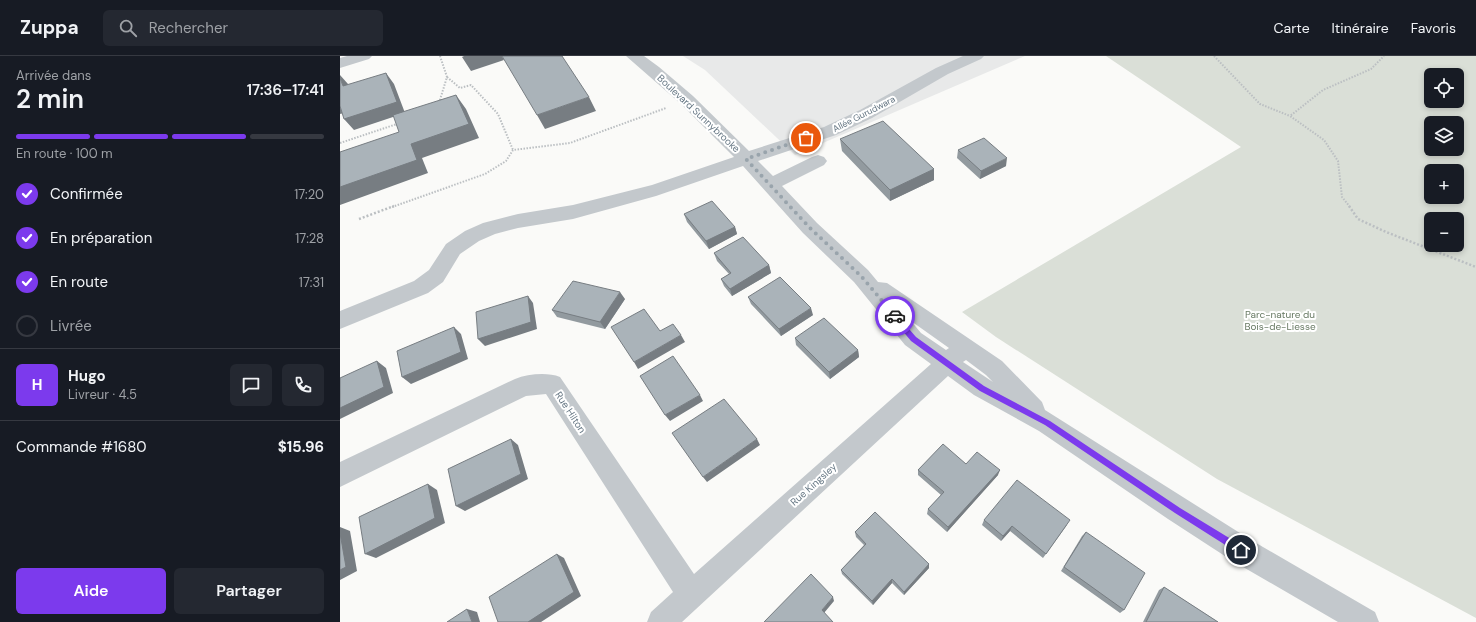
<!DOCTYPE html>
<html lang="fr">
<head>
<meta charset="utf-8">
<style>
	:root { --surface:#171b24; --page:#242831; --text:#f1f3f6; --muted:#9ea1a6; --line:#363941; --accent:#7c3aed }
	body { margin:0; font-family:"DM Sans",sans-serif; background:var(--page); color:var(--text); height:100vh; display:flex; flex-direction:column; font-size:15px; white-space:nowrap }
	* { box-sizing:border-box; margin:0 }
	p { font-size:13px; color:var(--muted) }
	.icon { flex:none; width:22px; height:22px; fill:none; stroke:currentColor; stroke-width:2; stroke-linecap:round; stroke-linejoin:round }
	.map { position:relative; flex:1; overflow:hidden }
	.panel { display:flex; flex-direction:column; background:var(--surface); width:340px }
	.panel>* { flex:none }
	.fabs { position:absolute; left:1084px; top:12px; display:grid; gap:8px }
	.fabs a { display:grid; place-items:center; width:40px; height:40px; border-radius:6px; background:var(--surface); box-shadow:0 2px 6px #0003; font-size:20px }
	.pin { position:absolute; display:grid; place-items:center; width:34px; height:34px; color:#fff; margin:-17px; border:2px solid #fff; border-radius:50%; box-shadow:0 1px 4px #0007 }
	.courier { position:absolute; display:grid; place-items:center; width:40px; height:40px; margin:-20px; border:3px solid #7c3aed; border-radius:50%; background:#fff; color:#222; box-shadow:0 1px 5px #0007 }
	.summary em { font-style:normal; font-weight:600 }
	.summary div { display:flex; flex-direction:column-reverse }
	.summary { display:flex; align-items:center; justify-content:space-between; height:68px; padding:0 16px }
	h1 { font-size:26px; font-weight:600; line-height:30px }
	.bar { display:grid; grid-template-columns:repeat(4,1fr); gap:6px 4px; align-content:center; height:48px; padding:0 16px }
	.bar i { height:5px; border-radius:3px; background:var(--line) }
	.bar .selected { background:var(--accent) }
	.bar p { grid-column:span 4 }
	.line { display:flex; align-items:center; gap:10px; padding:0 16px; border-top:1px solid var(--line) }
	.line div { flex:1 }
	.round { display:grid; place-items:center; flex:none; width:42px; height:42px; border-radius:6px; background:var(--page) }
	ol { padding:0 16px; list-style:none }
	li { display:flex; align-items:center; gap:12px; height:44px }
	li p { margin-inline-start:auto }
	li .icon { padding:4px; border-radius:50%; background:var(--accent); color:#fff; stroke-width:4 }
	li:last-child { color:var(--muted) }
	li i { width:22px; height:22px; border:2px solid var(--line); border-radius:50% }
	.cta { display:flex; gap:8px; margin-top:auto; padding:8px 16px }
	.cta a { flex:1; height:46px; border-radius:6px; background:var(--accent); color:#fff; font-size:16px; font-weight:600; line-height:46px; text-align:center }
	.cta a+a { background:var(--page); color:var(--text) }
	header { display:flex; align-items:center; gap:24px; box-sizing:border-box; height:56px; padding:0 20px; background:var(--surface); border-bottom:1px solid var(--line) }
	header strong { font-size:19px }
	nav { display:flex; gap:22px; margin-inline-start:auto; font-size:14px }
	.search { width:280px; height:36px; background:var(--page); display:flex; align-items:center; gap:10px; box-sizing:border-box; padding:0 14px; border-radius:6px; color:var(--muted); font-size:15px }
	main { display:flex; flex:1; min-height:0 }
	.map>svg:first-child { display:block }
	.built { fill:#e8e9e9 }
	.green { fill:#dadfd7; fill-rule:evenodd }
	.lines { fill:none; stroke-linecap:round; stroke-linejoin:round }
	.path-far1 { stroke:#bbbfc2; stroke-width:2; stroke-dasharray:1.5 1.5; stroke-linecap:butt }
	.path { stroke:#bbbfc2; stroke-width:2.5; stroke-dasharray:2 2; stroke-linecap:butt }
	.minor { fill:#c3c8cc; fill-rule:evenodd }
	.wall { fill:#929a9f }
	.shaded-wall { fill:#777d82 }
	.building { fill:#aab3b9; stroke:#777d82 }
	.route { fill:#7c3aed }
	.done { stroke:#99a4ac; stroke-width:4; stroke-dasharray:0 7.2 }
	.labels { text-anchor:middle; stroke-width:4; stroke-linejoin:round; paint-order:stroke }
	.far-street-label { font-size:9px; fill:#657683; stroke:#fff }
	.street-label { font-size:10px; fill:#657683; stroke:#fff }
	.park-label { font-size:10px; fill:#687a64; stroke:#fff }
</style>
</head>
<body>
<header>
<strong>Zuppa</strong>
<div class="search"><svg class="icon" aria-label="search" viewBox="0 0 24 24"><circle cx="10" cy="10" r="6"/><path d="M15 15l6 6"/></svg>Rechercher</div>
<nav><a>Carte</a><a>Itinéraire</a><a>Favoris</a></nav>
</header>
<main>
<section class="panel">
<div class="summary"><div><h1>2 min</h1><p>Arrivée dans</p></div><em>17:36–17:41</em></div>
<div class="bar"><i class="selected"></i><i class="selected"></i><i class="selected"></i><i></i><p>En route · 100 m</p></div>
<ol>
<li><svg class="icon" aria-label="check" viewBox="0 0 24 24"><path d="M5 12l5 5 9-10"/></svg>Confirmée<p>17:20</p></li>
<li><svg class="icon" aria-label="check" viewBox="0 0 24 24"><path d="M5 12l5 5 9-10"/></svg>En préparation<p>17:28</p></li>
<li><svg class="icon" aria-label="check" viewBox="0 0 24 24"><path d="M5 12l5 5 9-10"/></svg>En route<p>17:31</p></li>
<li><i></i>Livrée</li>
</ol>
<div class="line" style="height:72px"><b class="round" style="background:var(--accent);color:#fff">H</b><div><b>Hugo</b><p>Livreur · 4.5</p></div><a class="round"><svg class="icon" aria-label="chat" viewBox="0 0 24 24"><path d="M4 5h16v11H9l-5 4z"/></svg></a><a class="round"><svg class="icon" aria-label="phone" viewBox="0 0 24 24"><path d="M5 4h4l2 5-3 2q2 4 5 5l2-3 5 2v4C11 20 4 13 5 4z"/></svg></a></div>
<div class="line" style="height:52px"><div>Commande #1680</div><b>$15.96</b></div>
<div class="cta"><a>Aide</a><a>Partager</a></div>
</section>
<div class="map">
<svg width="1136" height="566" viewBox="0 0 1136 566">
	<rect width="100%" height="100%" fill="#fafaf8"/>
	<path class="built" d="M343 0H685L455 99 365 14Z"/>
	<path class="green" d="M766 0H1136V562L877 423 656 281 622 256 901 91ZM1091 19H1117V45H1091ZM1091 67H1117V93H1091ZM1091 115H1117V141H1091ZM1091 163H1117V189H1091Z"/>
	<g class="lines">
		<path class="path-far1" d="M874 0 920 48 950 60
			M107 21 120 32 131 29 158 58 173 94
			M99 47 107 21 100 0
			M0 87 60 67
			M52 151 145 118 166 105 173 94 230 87 326 52
			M1010 151 1002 141 998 105 984 84 950 60 983 34 1031 13 1044 0"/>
		<path class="path" d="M1009 150 1018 163 1046 176 1136 211
			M19 163 54 150"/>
		<path class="minor" d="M7 0H32L29 3 0 12V2Z
			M286 0H304L319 11 353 40 409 95 484 71 520 54 596 12 623 0H644L641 3 608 18 532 62 496 79 418 105 433 120 472 101 478 99 484 101 487 105 484 109 442 130 477 167 528 214 538 226 547 227 662 305 702 346 705 354 911 484 1035 556 1039 566H998L891 504 828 463 699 375 634 339 608 320 342 566H307L311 556 333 536 206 338 186 340 0 431V406L175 323C188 318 207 316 220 321L354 518 591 308 565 289 514 226 463 177 403 110 316 140 233 163 178 172 155 178 139 185 120 198 103 226 88 237 0 273V255L74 225 89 214 106 188 125 175 143 167 178 158 233 149 312 129 394 101 341 48ZM571 265 609 292 606 294 581 277ZM626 304 646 319 653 326 623 306Z"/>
	</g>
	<path class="wall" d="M500 83 594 113V124L550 145 502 95Z
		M618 94 666 110 640 123 617 102Z
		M344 158 395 171 397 178 369 193 347 166Z
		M374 197 429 209 431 217 392 240 384 230 381 223 389 218 377 205Z
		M408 241 473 259 441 280 411 248Z
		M285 243 265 273 217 261 212 254Z
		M455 282 518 294 519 301 490 323 456 289Z
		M626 408 658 419 607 476 587 458 588 453 601 439 578 419V414Z
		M644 464 727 469 703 502 670 475 661 485 642 469Z
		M515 476 589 508V512L564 539 552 527 533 549 502 518 501 514 524 489 516 481Z
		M746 476 784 554 780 557 721 515 742 480Z
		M824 531 878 566H803L819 534Z"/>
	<path class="shaded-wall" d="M124 0H162L164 4 131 15 122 1Z
		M46 17 54 28 65 57 14 74 4 63Z
		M0 19 8 28 12 42 3 30 0 22Z
		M116 39 126 53 139 82 82 102 88 117 0 149V131L71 88Z
		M249 41 256 55 205 73 197 59Z
		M0 47 8 56 0 58Z
		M667 102 666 110 640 123 641 115Z
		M594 113V124L550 145V134Z
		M395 171 397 178 369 193 366 185Z
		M429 209 431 217 392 240 390 233Z
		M280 236 285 243 265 273 260 266Z
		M188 240 193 247 197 273 145 290 138 283Z
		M471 252 473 259 441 280 439 273Z
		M114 271 121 278 128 303 71 328 62 321Z
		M341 279 345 286 298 313 294 306Z
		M518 294 519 301 490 323 489 316Z
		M37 305 46 312 53 337 0 363V352Z
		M360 339 363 345 330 365 325 359Z
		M171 383 178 389 188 423 125 455 116 450Z
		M417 383 420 389 367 426 363 421Z
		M660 414 658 419 607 476 608 471Z
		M88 428 97 434 105 467 36 502 25 498Z
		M672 470 670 475 661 485 663 480Z
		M0 471 10 475 17 515 0 524Z
		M217 498 224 502 241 540 201 566H188Z
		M589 508V512L564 539V536Z
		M552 523V527L533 549 532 545Z
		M493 541 494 545 484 557 482 554Z
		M127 553 137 556 140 566H132Z"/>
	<path class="building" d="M162 0H222L249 41 197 59Z
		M46 17 57 46 4 63 0 50V22L3 30Z
		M116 39 129 68 71 88 77 104 0 131V96L59 76 53 59Z
		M543 65 594 113 550 134 500 83Z
		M644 82 667 102 641 115 618 94Z
		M372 145 395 171 366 185 344 158Z
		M403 181 429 209 390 233 381 223 391 217 374 197Z
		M440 221 471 252 439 273 408 241Z
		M233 225 280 236 260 266 212 254Z
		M188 240 191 266 138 283 136 256Z
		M304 253 320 275 333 268 341 279 294 306 271 271Z
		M484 262 518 294 489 316 455 282Z
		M114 271 121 296 62 321 57 295Z
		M333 300 360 339 325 359 300 320Z
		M37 305 44 331 0 352V322Z
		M384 343 417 383 363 421 332 377Z
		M171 383 181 418 116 450 108 413Z
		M603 388 626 408 637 396 660 414 608 471 588 453 604 436 578 414Z
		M677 424 730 464 706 498 672 470 663 480 644 464Z
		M88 428 95 462 25 498 19 461Z
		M535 456 589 508 564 536 552 523 532 545 501 514 526 488 515 476Z
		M746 476 805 517 784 554 724 511Z
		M0 477 6 511 0 514Z
		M217 498 234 536 188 566H158L149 541Z
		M471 518 493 541 482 554 493 566H424Z
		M824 531 878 566H806Z
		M127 553 132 566H107Z"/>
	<path class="route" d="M555 257 576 281 644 330 710 365 840 452 904 491V497H898L835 457 705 369 640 335 571 285 552 262 551 260Z"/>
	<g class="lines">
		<path class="done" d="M466 82 406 103 470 172 521 220 555 260"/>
	</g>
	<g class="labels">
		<g class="far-street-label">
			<text transform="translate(524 58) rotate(-27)" y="3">Allée Gurudwara</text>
		</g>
		<g class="street-label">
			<text transform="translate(359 57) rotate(43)" y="4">Boulevard Sunnybrooke</text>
			<text transform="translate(231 356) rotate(57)" y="4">Rue Hilton</text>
			<text transform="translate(473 428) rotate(-42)" y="4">Rue Kingsley</text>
		</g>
		<g class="park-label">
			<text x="940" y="262">Parc-nature du<tspan x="940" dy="12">Bois-de-Liesse</tspan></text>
		</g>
	</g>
</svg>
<div class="fabs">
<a><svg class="icon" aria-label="locate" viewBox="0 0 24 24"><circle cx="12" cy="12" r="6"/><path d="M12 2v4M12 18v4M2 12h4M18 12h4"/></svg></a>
<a><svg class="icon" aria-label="layers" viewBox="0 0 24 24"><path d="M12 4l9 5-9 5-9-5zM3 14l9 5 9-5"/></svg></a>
<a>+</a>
<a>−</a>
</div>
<div class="pin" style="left:466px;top:82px;background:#ea580c"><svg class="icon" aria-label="bag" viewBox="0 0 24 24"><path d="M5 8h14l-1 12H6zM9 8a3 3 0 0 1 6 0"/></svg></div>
<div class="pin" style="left:901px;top:494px;background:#1f2937"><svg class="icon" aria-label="home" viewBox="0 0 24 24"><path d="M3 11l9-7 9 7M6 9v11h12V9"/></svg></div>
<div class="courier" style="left:555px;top:260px"><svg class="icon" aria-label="car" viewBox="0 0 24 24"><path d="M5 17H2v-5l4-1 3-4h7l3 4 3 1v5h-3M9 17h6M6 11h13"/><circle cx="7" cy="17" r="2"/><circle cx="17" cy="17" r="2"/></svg></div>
</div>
</main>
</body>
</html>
